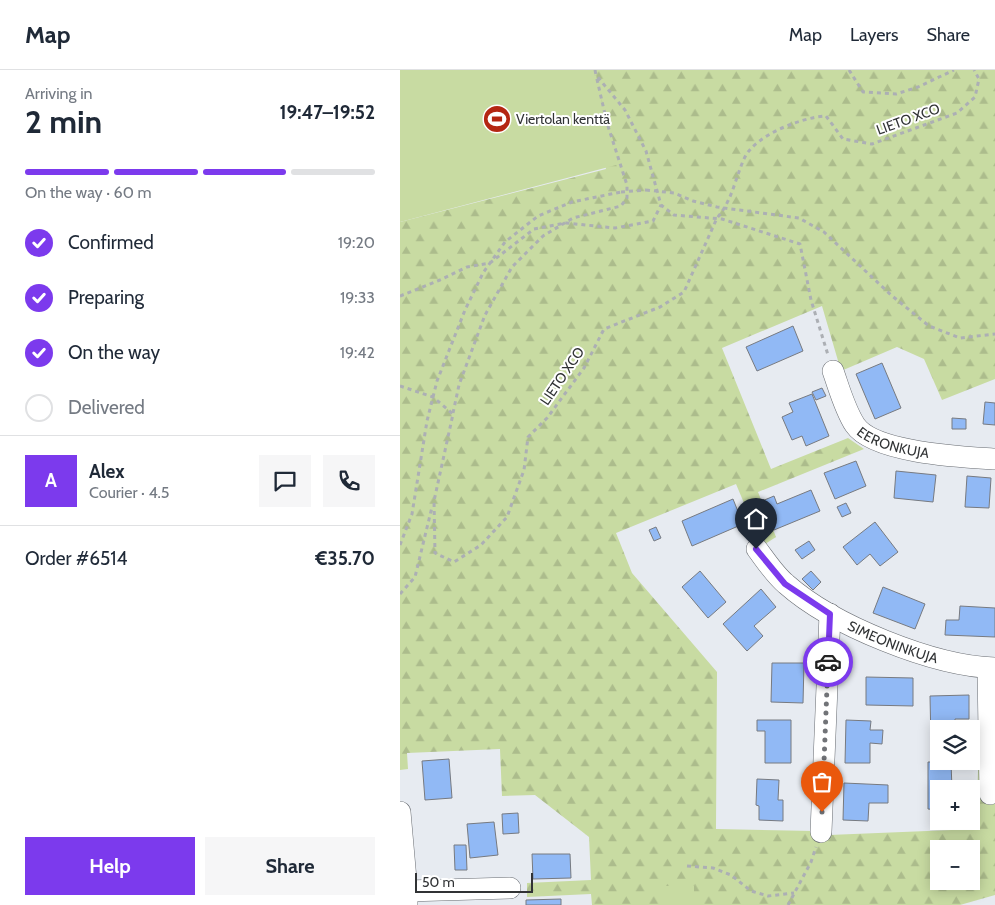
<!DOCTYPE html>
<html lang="en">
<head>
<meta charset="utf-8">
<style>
	:root { --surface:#fff; --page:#f6f6f7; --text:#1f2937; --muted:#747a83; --line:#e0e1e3; --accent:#7c3aed }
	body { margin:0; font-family:Cabin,sans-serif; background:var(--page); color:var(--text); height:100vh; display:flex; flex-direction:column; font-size:19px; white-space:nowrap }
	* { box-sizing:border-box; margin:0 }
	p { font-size:16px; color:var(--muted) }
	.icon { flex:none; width:28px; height:28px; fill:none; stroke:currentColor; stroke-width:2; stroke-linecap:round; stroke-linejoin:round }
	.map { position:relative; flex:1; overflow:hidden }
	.drawer { display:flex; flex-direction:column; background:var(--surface); width:400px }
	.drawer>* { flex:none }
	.buttons { position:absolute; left:530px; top:650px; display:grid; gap:10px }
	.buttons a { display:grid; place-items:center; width:50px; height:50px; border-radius:0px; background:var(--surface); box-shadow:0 2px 12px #0003; font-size:25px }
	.scale { position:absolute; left:15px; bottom:12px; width:118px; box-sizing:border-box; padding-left:5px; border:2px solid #313335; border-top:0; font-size:14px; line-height:18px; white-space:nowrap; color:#313335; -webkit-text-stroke:4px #fff; paint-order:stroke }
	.pin { position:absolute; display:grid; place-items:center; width:42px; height:42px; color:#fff; margin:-51px -21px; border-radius:50% 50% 50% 0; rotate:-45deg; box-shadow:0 0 5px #0007 }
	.pin .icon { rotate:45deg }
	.courier { position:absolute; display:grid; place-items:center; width:50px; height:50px; margin:-25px; border:4px solid #7c3aed; border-radius:50%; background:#fff; color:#222; box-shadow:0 1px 6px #0007 }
	.summary em { font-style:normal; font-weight:700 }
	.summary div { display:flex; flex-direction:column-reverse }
	.summary { display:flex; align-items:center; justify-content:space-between; height:85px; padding:0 25px }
	h1 { font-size:32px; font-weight:700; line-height:38px }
	.bar { display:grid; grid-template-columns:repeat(4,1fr); gap:8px 5px; align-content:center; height:60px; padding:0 25px }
	.bar i { height:6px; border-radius:4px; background:var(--line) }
	.bar .on { background:var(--accent) }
	.bar p { grid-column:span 4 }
	.line { display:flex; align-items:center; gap:12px; padding:0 25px; border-top:1px solid var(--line) }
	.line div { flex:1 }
	.round { display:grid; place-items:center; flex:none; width:52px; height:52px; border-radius:0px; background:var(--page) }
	ol { padding:0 25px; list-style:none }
	li { display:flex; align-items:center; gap:15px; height:55px }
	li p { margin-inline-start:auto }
	li .icon { padding:5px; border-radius:50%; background:var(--accent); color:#fff; stroke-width:4 }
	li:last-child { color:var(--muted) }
	li i { width:28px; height:28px; border:2px solid var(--line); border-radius:50% }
	.cta { display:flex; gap:10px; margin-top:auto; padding:10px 25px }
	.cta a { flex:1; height:58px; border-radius:0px; background:var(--accent); color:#fff; font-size:20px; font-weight:700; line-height:58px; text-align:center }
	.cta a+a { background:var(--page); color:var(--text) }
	header { display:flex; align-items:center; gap:30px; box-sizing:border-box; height:70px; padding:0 25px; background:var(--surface); border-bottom:1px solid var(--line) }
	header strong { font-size:24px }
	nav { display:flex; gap:28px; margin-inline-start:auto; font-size:18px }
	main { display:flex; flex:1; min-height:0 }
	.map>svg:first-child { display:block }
	.forest { fill:url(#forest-firs); fill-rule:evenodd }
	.green { fill:#c8dba2 }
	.building { fill:#91b9f5; stroke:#777a80 }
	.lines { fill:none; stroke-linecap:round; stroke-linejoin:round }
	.minor-casing { stroke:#686c72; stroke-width:22 }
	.path { stroke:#acafb4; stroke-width:3; stroke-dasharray:4 4; stroke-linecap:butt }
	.minor { stroke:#fff; stroke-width:21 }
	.path-bridge { stroke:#acafb4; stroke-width:3; stroke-dasharray:4 4; stroke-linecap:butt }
	.done { stroke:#717377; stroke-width:5; stroke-dasharray:0 9 }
	.route { stroke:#7c3aed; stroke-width:6 }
	.labels { text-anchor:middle; stroke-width:4; stroke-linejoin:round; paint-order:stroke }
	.poi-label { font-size:14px; fill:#313335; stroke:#fff; text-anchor:start }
	.street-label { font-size:14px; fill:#313335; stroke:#fff }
</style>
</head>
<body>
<header>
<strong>Map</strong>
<nav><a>Map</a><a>Layers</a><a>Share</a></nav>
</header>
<main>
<section class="drawer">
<div class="summary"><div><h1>2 min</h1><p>Arriving in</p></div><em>19:47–19:52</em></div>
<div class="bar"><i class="on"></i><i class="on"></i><i class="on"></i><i></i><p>On the way · 60 m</p></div>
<ol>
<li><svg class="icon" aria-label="check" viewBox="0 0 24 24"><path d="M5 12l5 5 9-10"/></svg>Confirmed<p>19:20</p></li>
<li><svg class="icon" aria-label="check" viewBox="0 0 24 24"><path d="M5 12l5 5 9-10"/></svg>Preparing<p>19:33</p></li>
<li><svg class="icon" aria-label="check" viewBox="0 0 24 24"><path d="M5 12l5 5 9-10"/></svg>On the way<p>19:42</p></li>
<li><i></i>Delivered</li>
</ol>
<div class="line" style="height:90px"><b class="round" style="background:var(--accent);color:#fff">A</b><div><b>Alex</b><p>Courier · 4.5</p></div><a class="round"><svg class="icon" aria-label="chat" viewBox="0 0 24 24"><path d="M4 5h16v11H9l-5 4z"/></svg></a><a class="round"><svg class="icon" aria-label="phone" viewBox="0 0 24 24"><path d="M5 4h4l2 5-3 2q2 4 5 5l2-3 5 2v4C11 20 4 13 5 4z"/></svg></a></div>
<div class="line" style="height:65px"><div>Order #6514</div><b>€35.70</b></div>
<div class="cta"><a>Help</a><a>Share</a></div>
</section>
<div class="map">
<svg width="595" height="835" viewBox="0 0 595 835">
	<defs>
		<pattern id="forest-firs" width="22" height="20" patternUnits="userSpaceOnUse" patternTransform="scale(1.25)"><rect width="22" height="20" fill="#c8dba2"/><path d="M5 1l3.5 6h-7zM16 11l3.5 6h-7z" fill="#acbc8c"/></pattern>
	</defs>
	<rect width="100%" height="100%" fill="#e7ebf1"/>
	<path class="forest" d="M182 0H595V309L542 330 524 289 497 277 441 301 422 236 322 278 371 399 448 368 464 379 358 422 376 467 362 476 336 414 216 463 232 503 317 602 316 759 414 761 429 765 576 759 578 700H595V825L560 835H192L191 824 127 827V813L191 810 189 767 135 725 102 726 100 679 7 683 8 699 0 700V152L206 99ZM539 779H571V811H539Z"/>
	<path class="green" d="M0 0H195L201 29 220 94 0 152Z
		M262 816H294V835H262Z"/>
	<path class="building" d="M393 256 403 281 357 301 346 277Z
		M482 293 501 338 475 349 456 304Z
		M422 318 426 326 416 330 412 322Z
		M412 324 429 366 406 376 402 366 392 370 382 347 393 342 389 333Z
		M585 332 595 333V355L583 354Z
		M552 348 566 349V359H552Z
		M456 391 466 416 435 429 424 403Z
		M496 401 536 405 533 432 494 428Z
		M567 406 591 408 589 438 565 437Z
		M411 420 420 441 374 460 362 431 374 426 377 434Z
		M333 429 343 454 292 476 282 451Z
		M446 433 451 443 442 447 437 437Z
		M475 452 498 482 480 496 470 484 457 495 443 477Z
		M256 457 261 468 254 471 249 460Z
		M409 471 415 480 402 489 395 480Z
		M300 501 326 532 308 548 282 517Z
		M411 501 421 512 413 520 402 509Z
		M483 517 525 534 515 559 473 543Z
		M361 519 376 537 354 556 363 566 347 581 323 554Z
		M560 536 595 538V567L545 565 546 550H559Z
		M372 593H404L403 633 371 632Z
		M466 607 513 608V636L466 635Z
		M569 625V649H555V659H539V673H531L530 626Z
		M357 650H391V693H365V661H357Z
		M446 650 471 651 470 660H483L482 674 470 673V693H445Z
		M49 689 52 728 25 730 22 691Z
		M528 692H551L552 719H539V740L528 739Z
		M357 709 379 710 378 730H383V751L359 750V736L356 735Z
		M444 713 488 715V733H469L468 751 443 750Z
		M571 723H575L574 742H571Z
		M118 743 119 763 103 764 102 744Z
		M94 752 98 785 70 788 67 754Z
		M54 775H66L67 800H55Z
		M132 784H170L171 808 133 809Z
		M161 829V835H126V830Z"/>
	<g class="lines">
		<defs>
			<g id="minor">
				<path id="s1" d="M433 301C439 318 445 340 455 355 474 383 562 387 595 389"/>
				<path id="s2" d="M357 479C366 491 375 505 386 514 432 555 533 596 595 598"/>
				<path d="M588 598 590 724"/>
				<path d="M0 742 7 821V835"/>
				<path d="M421 762 430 544"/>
				<path d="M7 821 110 818"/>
			</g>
		</defs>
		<use href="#minor" class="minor-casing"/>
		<path class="path" d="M195 0 196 5 225 40 246 81 261 135 274 145 322 149 400 174 411 230 428 285
			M449 0 463 22 496 24 518 17 554 0
			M246 120 274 123 293 131 317 137 399 148 424 162 491 225 529 256 560 268 595 264
			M0 226 40 210 67 197 90 193 134 159 166 153 215 158 253 151 261 135
			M0 316 33 327 53 344 34 431 35 483 54 492 81 475 107 447 124 400 128 367 147 348 184 298 204 259 260 237 284 222 317 148C332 131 335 109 344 89 354 65 403 47 426 46L443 69 472 74 557 43 575 27 579 9 574 0
			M53 343 59 315 85 245 112 197 143 166 173 148 221 136 227 128V115L207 53 196 5
			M0 475 12 444 27 351 37 311 65 240 83 203 105 172 138 146 172 132 221 122
			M0 524 15 507 32 437
			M287 796 313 798 331 805 351 821 368 826 394 823
			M388 835 411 792 416 777"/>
		<use href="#minor" class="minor"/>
		<path class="path-bridge" d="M221 122 246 120"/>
	</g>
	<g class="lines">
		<path class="done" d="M422 742 428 592"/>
		<path class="route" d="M356 479 385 514 430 544 428 592"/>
	</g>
	<defs>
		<symbol id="stadium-disc" viewBox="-11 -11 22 22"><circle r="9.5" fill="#b42612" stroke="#fff"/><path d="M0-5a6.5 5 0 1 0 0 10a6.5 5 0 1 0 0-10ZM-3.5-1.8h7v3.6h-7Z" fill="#fff"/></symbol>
	</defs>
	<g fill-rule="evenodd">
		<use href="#stadium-disc" x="81" y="33" width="32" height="32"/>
	</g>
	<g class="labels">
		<g class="poi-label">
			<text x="116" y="54">Viertolan kenttä</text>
		</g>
		<g class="street-label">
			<text transform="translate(508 49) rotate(-20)" y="5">LIETO XCO</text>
			<text transform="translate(162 306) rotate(-56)" y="5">LIETO XCO</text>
			<text dy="5" stroke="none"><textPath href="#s1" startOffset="102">EERONKUJA</textPath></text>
			<text dy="5" stroke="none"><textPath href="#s2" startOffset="168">SIMEONINKUJA</textPath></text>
		</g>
	</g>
</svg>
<div class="buttons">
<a><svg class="icon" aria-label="layers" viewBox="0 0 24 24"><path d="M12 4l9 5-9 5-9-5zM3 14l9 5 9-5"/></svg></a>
<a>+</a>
<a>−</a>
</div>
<div class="scale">50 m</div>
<div class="pin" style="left:422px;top:742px;background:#ea580c"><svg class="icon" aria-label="bag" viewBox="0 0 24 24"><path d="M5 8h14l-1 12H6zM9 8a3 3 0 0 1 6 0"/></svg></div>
<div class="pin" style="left:356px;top:479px;background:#1f2937"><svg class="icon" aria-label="home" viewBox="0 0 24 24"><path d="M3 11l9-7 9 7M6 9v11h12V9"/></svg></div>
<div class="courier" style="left:428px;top:592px"><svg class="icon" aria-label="car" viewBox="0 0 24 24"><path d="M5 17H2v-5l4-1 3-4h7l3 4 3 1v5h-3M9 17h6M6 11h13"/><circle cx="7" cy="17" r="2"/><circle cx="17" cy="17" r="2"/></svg></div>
</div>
</main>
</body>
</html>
